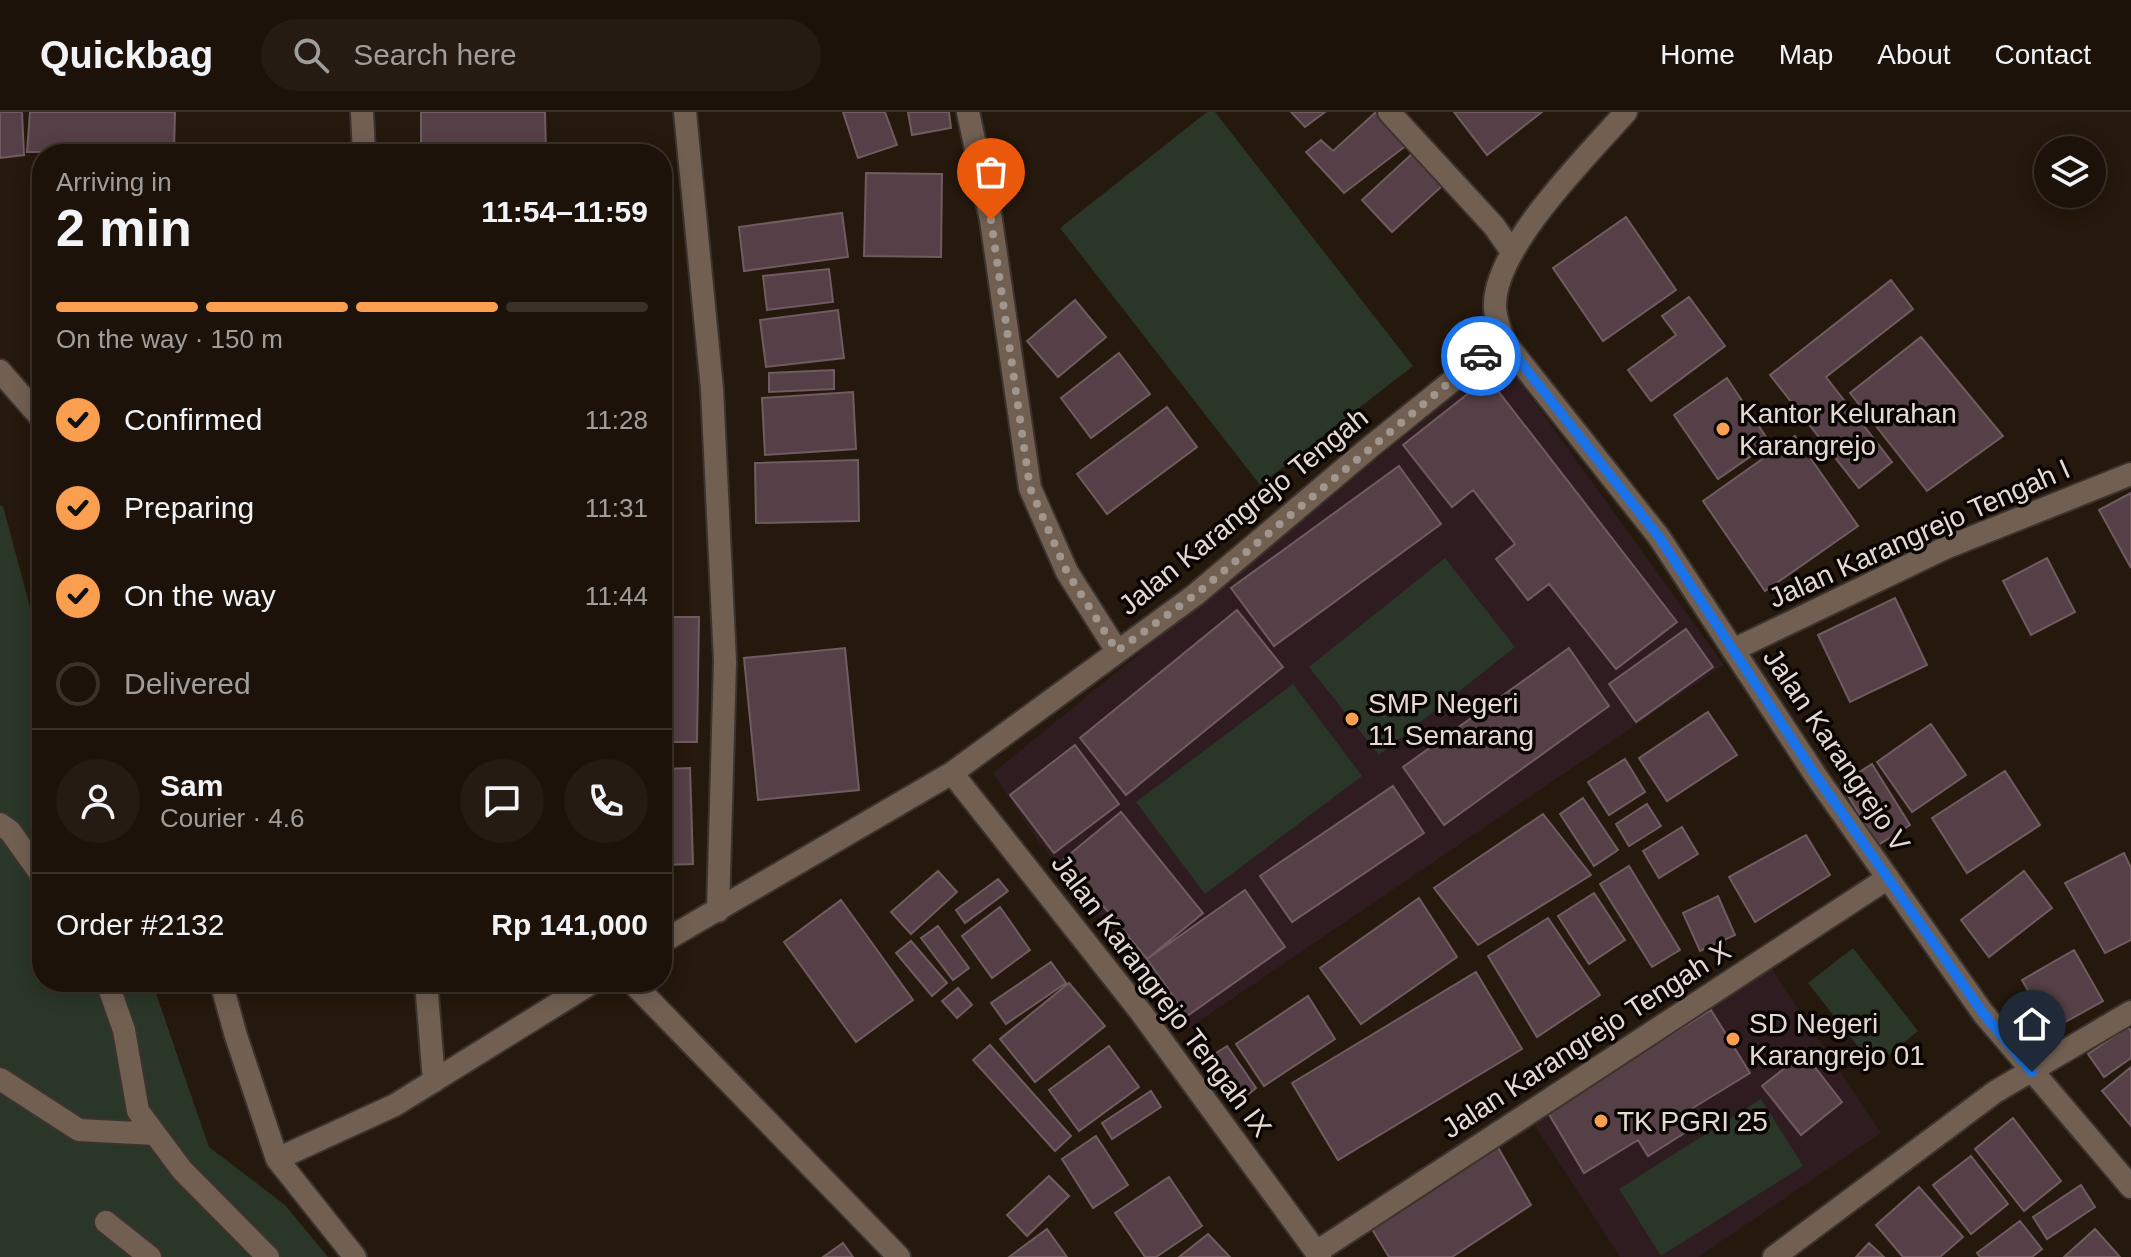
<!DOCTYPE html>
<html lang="en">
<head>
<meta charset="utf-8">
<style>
	:root { --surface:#1c1209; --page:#251b12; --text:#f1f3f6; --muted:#a09e9c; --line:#3a322a; --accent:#fa9f4f }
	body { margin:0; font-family:Arial,sans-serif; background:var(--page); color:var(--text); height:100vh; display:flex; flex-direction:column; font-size:30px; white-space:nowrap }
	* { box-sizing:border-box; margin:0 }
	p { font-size:26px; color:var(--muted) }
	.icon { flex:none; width:44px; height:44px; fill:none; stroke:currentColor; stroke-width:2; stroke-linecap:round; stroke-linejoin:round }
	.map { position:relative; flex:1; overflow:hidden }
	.details { position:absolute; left:32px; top:32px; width:640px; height:848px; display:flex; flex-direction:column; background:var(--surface); border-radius:32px; box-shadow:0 4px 20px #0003,0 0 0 2px var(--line) }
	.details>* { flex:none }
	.controls { position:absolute; left:2034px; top:24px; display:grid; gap:16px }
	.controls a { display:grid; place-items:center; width:72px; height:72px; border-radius:50%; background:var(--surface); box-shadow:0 4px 20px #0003,0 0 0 2px var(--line); font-size:40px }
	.pin { position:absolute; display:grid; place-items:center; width:68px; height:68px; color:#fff; margin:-82px -34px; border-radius:50% 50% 50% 0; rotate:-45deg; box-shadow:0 0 8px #0007 }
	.pin .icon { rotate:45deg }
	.courier { position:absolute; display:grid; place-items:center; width:80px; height:80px; margin:-40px; border:6px solid #1a73e8; border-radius:50%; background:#fff; color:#222; box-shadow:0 2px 10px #0007 }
	.overview em { font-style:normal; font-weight:600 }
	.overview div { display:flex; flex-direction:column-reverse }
	.overview { display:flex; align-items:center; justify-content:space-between; height:136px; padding:0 24px }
	h1 { font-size:52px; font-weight:600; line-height:60px }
	.bar { display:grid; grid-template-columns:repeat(4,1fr); gap:12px 8px; align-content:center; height:96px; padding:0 24px }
	.bar i { height:10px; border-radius:6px; background:var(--line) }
	.bar .active { background:var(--accent) }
	.bar p { grid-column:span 4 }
	.line { display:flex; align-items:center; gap:20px; padding:0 24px; border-top:2px solid var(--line) }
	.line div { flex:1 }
	.round { display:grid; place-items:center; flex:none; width:84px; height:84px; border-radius:42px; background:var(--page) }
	ol { padding:0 24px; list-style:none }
	li { display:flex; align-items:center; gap:24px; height:88px }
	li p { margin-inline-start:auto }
	li .icon { padding:8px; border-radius:50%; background:var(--accent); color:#111; stroke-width:4 }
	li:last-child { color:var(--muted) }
	li i { width:44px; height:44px; border:4px solid var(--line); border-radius:50% }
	header { display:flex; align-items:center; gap:48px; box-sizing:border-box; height:112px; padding:0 40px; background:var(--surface); border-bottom:2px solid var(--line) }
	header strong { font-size:38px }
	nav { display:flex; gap:44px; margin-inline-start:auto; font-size:28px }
	.search { width:560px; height:72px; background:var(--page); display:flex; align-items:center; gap:20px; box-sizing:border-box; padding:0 28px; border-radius:44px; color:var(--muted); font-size:30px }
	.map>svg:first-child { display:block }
	.education { fill:#2f1c21 }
	.green { fill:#2a3627 }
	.building { fill:#544046; stroke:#705b61; stroke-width:2 }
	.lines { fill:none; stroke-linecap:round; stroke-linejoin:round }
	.service-casing { stroke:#3d332e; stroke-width:26 }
	.minor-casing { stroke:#3d332e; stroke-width:26 }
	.service { stroke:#716052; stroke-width:22 }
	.minor { stroke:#716052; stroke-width:22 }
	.done { stroke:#a1968d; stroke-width:8; stroke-dasharray:0 14.4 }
	.route { stroke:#1a73e8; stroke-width:10 }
	.poi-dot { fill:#fa9f4f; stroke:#0a0502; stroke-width:3 }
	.labels { text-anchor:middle; stroke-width:7; stroke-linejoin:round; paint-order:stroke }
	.poi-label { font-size:28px; fill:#e4dad3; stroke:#0a0502; text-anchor:start }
	.street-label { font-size:28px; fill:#e4dad3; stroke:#0a0502 }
</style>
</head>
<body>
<header>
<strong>Quickbag</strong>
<div class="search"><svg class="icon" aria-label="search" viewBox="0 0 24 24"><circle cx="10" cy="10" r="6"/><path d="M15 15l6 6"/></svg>Search here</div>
<nav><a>Home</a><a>Map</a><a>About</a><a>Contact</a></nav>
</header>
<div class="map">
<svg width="2131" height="1145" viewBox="0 0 2131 1145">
	<rect width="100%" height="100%" fill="#25180c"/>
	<path class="education" d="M1502 245 1724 553 1189 916 1036 726 993 661Z
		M1765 847 1881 1021 1698 1145H1620L1530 1006Z"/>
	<path class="green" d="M1207 0H1215L1413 254 1260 373 1060 116Z
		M0 394H3L42 540V870H152L209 1035 285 1093 328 1145H0Z
		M1445 446 1515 535 1379 643 1309 555Z
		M1293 572 1362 664 1205 782 1136 690Z
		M1853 836 1918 919 1874 955 1808 871Z
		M1761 987 1803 1054 1661 1144 1619 1077Z"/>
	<path class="building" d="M0 0H22L24 43 0 46Z
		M30 0H175L174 39 27 40Z
		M421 0H545L546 42H421Z
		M843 0H885L897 33 858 46Z
		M908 0H949L951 16 912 23Z
		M1291 0H1325L1305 15Z
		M1376 0 1407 33 1344 81 1306 40 1321 28 1333 39Z
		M1454 0H1542L1487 43Z
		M1413 41 1442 74 1392 120 1362 88Z
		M866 61 942 62 941 145 864 144Z
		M842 101 848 145 744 159 739 115Z
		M1626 105 1676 178 1603 229 1553 156Z
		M829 157 833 190 767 198 763 164Z
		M1891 168 1913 197 1826 265 1892 350 1859 376 1770 263Z
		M1689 185 1725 234 1651 289 1628 258 1676 223 1662 204Z
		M1075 188 1106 225 1058 265 1027 229Z
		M838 198 844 246 766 255 760 208Z
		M1921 225 2003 324 1927 379 1850 281Z
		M1119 241 1150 282 1091 326 1061 286Z
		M834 258V277L769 280V261Z
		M1488 266 1677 510 1616 557 1549 472 1528 488 1496 447 1515 432 1473 378 1452 395 1403 333Z
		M1727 266 1770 331 1718 367 1674 303Z
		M853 280 856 337 765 343 762 286Z
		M1167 295 1197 335 1107 402 1077 362Z
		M1795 324 1858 414 1765 479 1703 389Z
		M858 348 859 409 756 411 755 351Z
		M1399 354 1441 412 1274 534 1231 476Z
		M2131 381V456L2099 398Z
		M2047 446 2075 500 2031 523 2003 469Z
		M1895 486 1927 553 1850 590 1818 523Z
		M1237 498 1283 555 1126 683 1080 626Z
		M662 505H699L697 630H662Z
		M1686 517 1713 555 1636 610 1609 572Z
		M845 536 859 678 758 688 744 546Z
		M1569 536 1609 594 1444 713 1403 655Z
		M1708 600 1737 643 1667 689 1639 646Z
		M1931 612 1966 663 1912 700 1877 650Z
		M1075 633 1119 692 1054 741 1010 683Z
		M1625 647 1645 680 1609 703 1588 670Z
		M1872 652 1910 713 1878 733 1841 672Z
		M690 656 693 752 662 753V657Z
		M2005 659 2040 713 1967 761 1932 706Z
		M1393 674 1424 721 1292 810 1260 764Z
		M1583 686 1618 738 1594 754 1560 702Z
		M1647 692 1661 714 1629 734 1616 712Z
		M1121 700 1203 801 1147 847 1064 747Z
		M1543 702 1591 763 1478 833 1434 776Z
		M1682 715 1698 742 1659 766 1643 739Z
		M1806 723 1830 763 1755 810 1729 765Z
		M2124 741 2131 756V828L2105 841 2065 771Z
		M1629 754 1680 838 1652 855 1600 772Z
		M938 759 957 780 911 822 891 800Z
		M2024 759 2052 796 1989 845 1961 808Z
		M998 767 1008 779 965 811 956 798Z
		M1245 778 1285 835 1187 904 1147 847Z
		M1594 781 1625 828 1589 852 1558 804Z
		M1718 784 1735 823 1700 839 1683 801Z
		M1419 786 1457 845 1361 912 1320 856Z
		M841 788 913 888 856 930 784 830Z
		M1000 795 1030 838 992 866 962 824Z
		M1548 806 1600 883 1537 925 1488 844Z
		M938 814 969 856 953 868 921 826Z
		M911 829 947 871 932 884 896 841Z
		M2074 838 2103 889 2051 918 2022 868Z
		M1051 850 1066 871 1006 912 991 891Z
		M1476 860 1522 937 1338 1048 1292 971Z
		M1069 871 1105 914 1035 970 1000 927Z
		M958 876 972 893 957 906 942 889Z
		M1308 884 1335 927 1264 974 1236 932Z
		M1711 898 1750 961 1683 1002 1691 1017 1648 1044 1638 1028 1584 1061 1547 999Z
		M2128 915 2131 919V946L2104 965 2088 942Z
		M990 933 1071 1024 1055 1039 973 948Z
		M1109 934 1139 975 1079 1019 1049 978Z
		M1227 934 1256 976 1242 987 1213 943Z
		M1804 941 1842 990 1801 1023 1762 974Z
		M2131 955V1014L2102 979Z
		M1151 979 1161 995 1112 1027 1102 1011Z
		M2013 1006 2061 1069 2024 1099 1975 1037Z
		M1096 1024 1128 1073 1093 1096 1062 1047Z
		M1496 1032 1531 1093 1452 1145H1389L1369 1112Z
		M1971 1044 2008 1092 1971 1122 1933 1073Z
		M1049 1064 1069 1084 1027 1124 1007 1103Z
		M1169 1065 1202 1114 1156 1145H1145L1115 1101Z
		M2081 1073 2095 1095 2047 1127 2033 1105Z
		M1919 1075 1963 1125 1940 1145H1903L1876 1113Z
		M2020 1109 2042 1137 2032 1145H1980L1977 1141Z
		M1047 1117 1067 1145H1009Z
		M2095 1117 2120 1145H2064Z
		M1208 1122 1230 1145H1179Z
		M843 1131 853 1145H823Z
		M1869 1131 1884 1145H1856Z"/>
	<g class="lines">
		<defs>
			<path id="service" d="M0 712 10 719 42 764
				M107 870 124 918 138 999 182 1058 268 1145
				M0 967 79 1018 155 1022
				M106 1110 150 1145"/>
			<path id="minor" d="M362 0 364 42
				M685 0 712 277 725 549 718 799
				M968 0 991 108 1030 376 1067 460 1117 539
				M1389 0 1494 114 1512 140
				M1503 228 1659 425 1816 664 1983 901 2131 1075
				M0 259 42 307
				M1733 538 1945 436 2131 362
				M952 661 1140 899 1320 1145
				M662 830 952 661 1195 483 1369 336 1503 228C1500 217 1494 203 1495 192 1496 134 1587 44 1626 0
				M221 870 236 924 277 1047 355 1145
				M426 870 434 969
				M632 870 899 1145
				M277 1047 395 993 593 870
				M1318 1139 1888 766
				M1774 1145 1995 980 2131 900"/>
		</defs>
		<use href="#service" class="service-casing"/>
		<use href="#minor" class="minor-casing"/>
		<use href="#service" class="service"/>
		<use href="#minor" class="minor"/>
	</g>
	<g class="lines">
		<path class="done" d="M991 108 1030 376 1067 460 1117 539 1195 483 1481 244"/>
		<path class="route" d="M1481 244 1503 228 1659 425 1816 664 1983 901 2032 960"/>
	</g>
	<g class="poi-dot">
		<circle cx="1723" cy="317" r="8"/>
		<circle cx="1352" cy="607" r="8"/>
		<circle cx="1733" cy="927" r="8"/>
		<circle cx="1601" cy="1009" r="8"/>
	</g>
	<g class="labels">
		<g class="poi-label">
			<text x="1739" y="311">Kantor Kelurahan<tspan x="1739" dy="32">Karangrejo</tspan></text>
			<text x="1368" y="601">SMP Negeri<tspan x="1368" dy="32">11 Semarang</tspan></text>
			<text x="1749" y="921">SD Negeri<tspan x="1749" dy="32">Karangrejo 01</tspan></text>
			<text x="1617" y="1019">TK PGRI 25</text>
		</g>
		<g class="street-label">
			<text transform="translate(1243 399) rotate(-39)" y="10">Jalan Karangrejo Tengah</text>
			<text transform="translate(1919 421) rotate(-24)" y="10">Jalan Karangrejo Tengah I</text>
			<text transform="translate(1837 638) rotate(56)" y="10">Jalan Karangrejo V</text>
			<text transform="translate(1162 883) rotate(53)" y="10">Jalan Karangrejo Tengah IX</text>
			<text transform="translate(1586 927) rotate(-33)" y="10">Jalan Karangrejo Tengah X</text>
		</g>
	</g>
</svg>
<div class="controls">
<a><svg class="icon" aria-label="layers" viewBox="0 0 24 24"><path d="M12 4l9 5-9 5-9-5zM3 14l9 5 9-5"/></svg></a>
</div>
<div class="pin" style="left:991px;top:108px;background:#ea580c"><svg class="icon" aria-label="bag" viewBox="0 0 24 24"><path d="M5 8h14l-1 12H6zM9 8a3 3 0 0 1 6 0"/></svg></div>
<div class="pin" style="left:2032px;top:960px;background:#1f2937"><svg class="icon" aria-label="home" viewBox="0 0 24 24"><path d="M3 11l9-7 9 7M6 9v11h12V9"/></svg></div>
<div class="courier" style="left:1481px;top:244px"><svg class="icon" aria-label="car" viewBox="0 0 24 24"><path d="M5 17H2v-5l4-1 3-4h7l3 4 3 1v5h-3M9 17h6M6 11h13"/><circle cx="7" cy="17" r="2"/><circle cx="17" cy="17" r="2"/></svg></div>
<section class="details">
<div class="overview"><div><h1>2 min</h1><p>Arriving in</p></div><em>11:54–11:59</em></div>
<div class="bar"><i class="active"></i><i class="active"></i><i class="active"></i><i></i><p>On the way · 150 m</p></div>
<ol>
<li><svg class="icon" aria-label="check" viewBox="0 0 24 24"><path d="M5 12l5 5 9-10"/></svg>Confirmed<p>11:28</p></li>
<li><svg class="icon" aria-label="check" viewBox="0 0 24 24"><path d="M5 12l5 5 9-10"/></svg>Preparing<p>11:31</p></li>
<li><svg class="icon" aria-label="check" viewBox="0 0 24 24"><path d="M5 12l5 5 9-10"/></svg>On the way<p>11:44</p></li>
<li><i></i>Delivered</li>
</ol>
<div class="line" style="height:144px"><a class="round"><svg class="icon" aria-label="person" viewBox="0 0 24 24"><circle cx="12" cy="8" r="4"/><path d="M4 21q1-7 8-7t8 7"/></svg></a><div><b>Sam</b><p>Courier · 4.6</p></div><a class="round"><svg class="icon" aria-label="chat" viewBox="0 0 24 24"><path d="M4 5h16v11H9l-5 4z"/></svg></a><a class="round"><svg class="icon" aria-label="phone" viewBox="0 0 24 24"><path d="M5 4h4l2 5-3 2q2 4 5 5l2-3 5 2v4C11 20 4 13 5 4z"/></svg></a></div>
<div class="line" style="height:104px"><div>Order #2132</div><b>Rp 141,000</b></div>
</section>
</div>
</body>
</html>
